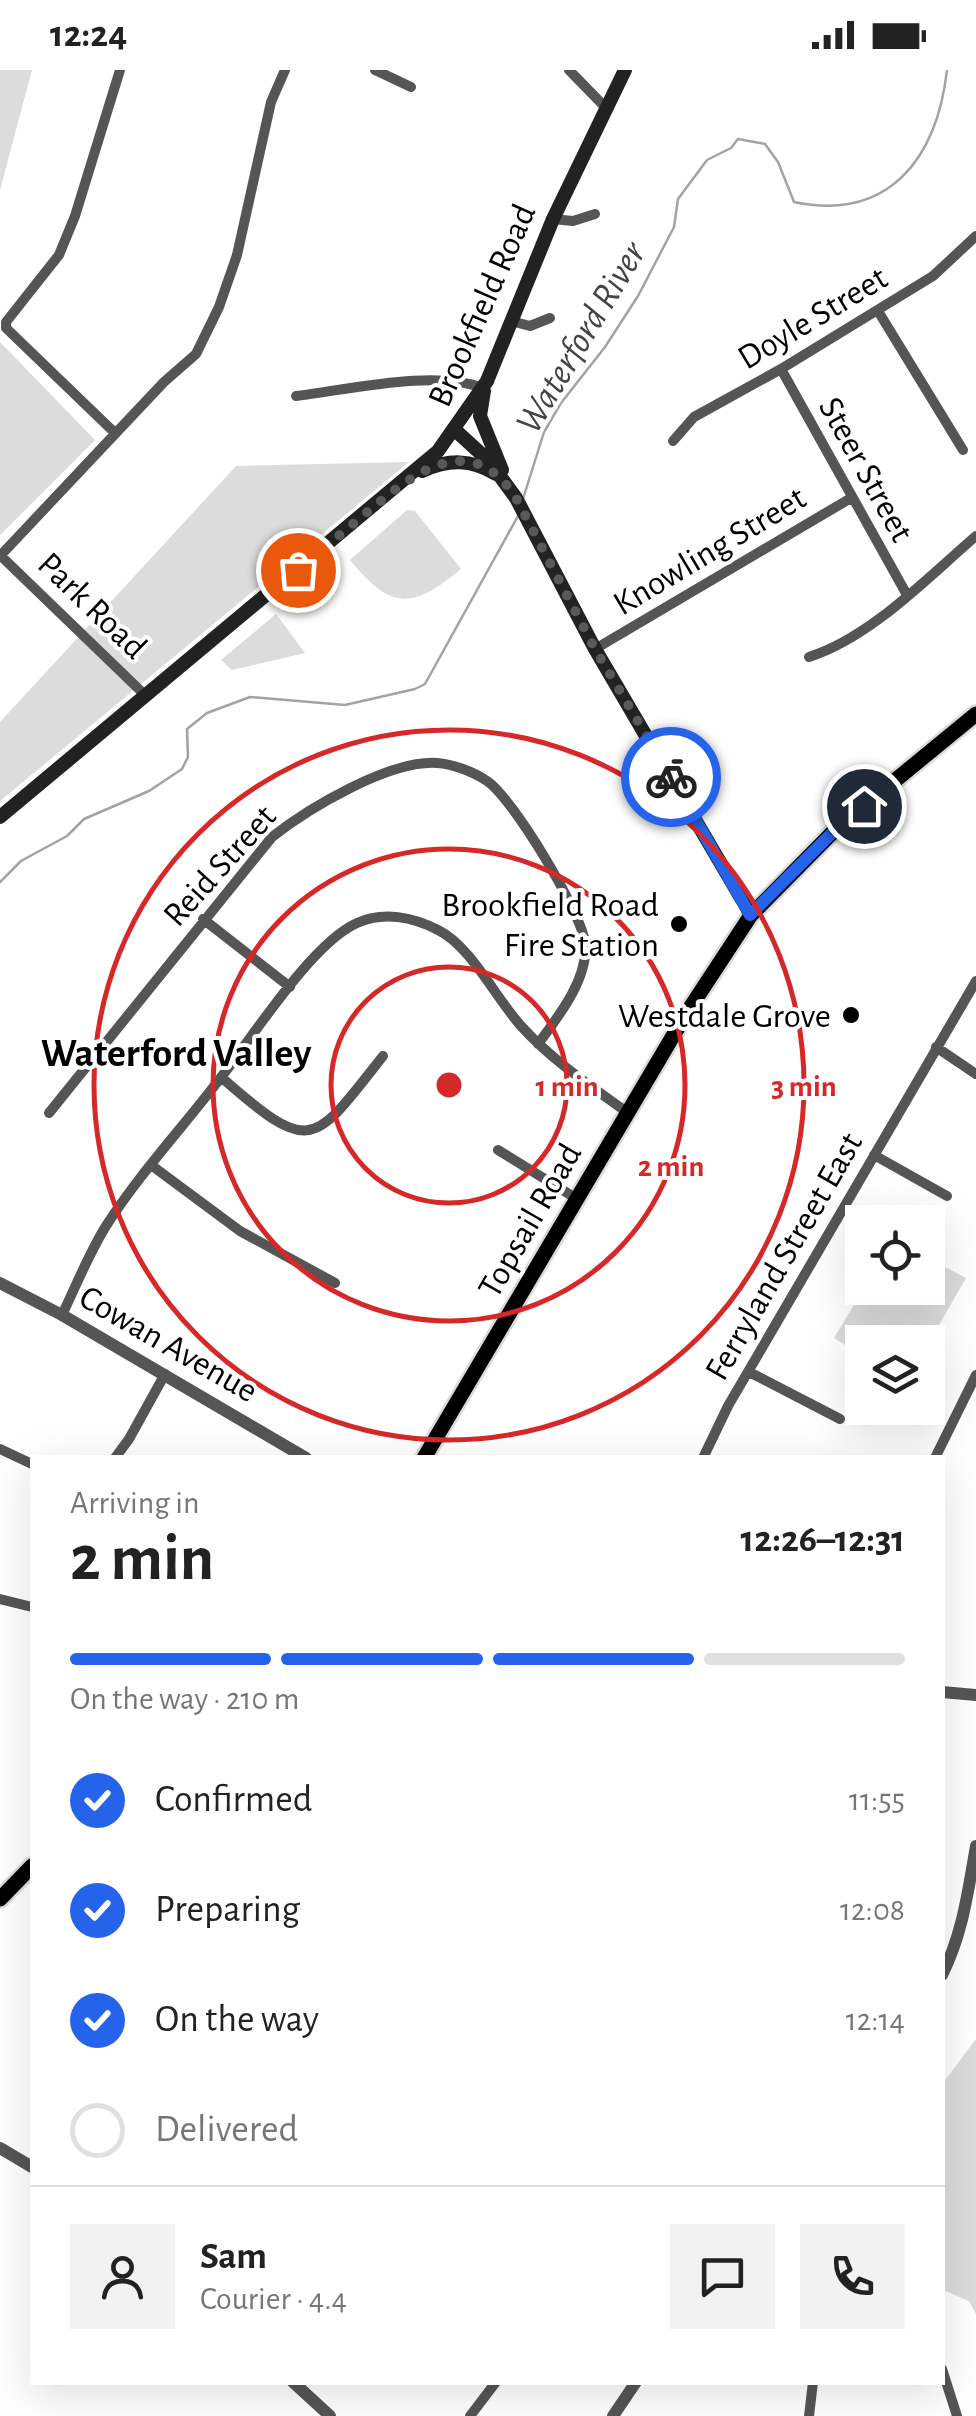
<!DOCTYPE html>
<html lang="en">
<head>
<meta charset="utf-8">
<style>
	:root { --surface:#fff; --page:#f2f2f2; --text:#222; --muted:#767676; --line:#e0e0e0; --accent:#2563eb }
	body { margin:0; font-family:"Alegreya Sans",sans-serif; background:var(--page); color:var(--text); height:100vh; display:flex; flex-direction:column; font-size:38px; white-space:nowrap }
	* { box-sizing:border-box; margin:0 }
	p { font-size:32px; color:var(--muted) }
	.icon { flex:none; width:55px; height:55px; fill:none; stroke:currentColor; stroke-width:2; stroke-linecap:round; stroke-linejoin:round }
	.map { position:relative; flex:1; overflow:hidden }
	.sheet { position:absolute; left:30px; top:1385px; width:915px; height:930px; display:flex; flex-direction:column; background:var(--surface); border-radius:0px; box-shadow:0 10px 40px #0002 }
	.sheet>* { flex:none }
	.buttons { position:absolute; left:845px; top:1135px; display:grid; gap:20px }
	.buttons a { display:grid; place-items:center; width:100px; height:100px; border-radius:0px; background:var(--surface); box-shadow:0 10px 40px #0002; font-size:50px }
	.pin { position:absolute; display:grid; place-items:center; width:85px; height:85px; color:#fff; margin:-42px; border:5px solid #fff; border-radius:50%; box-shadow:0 2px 10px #0007 }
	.courier { position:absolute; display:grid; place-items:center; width:100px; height:100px; margin:-50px; border:8px solid #2563eb; border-radius:50%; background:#fff; color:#222; box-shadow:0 2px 12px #0007 }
	.overview em { font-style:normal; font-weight:700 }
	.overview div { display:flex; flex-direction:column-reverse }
	.overview { display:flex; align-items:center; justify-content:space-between; height:170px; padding:0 40px }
	h1 { font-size:65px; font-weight:700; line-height:75px }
	.bar { display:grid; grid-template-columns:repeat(4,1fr); gap:15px 10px; align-content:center; height:120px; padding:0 40px }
	.bar i { height:12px; border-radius:8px; background:var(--line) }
	.bar .selected { background:var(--accent) }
	.bar p { grid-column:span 4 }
	.line { display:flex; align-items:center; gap:25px; padding:0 40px; border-top:2px solid var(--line) }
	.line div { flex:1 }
	.round { display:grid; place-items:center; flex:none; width:105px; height:105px; border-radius:0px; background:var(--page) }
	ol { padding:0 40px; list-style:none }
	li { display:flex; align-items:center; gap:30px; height:110px }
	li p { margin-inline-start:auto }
	li .icon { padding:10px; border-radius:50%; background:var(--accent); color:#fff; stroke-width:4 }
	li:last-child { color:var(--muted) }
	li i { width:55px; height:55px; border:5px solid var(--line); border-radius:50% }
	.status { display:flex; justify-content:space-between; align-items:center; height:70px; padding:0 50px; background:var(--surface); direction:ltr }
	.status svg { height:28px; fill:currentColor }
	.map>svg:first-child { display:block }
	.green { fill:#dcdcdc }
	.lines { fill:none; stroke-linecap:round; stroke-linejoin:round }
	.stream { stroke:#a3a3a3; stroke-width:2.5 }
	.primary-casing { stroke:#dbdbdb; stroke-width:20 }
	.minor { stroke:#555; stroke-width:10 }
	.tertiary { stroke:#555; stroke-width:12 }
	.secondary { stroke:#222; stroke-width:14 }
	.primary { stroke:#000; stroke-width:15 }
	.done { stroke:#595959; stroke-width:10; stroke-dasharray:0 18 }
	.route { stroke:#2563eb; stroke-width:12 }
	.ring { fill:none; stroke:#d62828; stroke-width:5 }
	.poi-dot { fill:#000; stroke:#fff; stroke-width:4 }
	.labels { text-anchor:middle; stroke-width:8; stroke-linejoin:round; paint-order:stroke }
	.street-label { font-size:35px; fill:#000; stroke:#fff }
	.poi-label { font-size:35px; fill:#000; stroke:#fff; text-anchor:end }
	.water-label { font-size:38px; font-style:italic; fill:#444; stroke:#fff }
	.quarter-label { font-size:40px; font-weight:bold; fill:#000; stroke:#fff }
	.centre { fill:#d62828; stroke:#fff; stroke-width:5 }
	.ring-label { font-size:30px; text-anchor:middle; font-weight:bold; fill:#d62828; stroke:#fff; stroke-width:8; stroke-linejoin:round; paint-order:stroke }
</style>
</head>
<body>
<div class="status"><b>12:24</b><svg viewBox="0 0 49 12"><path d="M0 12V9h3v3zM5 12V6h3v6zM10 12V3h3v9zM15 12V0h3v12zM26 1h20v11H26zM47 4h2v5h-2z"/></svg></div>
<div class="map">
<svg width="976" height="2346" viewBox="0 0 976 2346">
	<rect width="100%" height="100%" fill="#fff"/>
	<path class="green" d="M0 0H32L0 120Z
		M0 272 95 370 0 465Z
		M409 392 0 731V652L236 396Z
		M407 440 415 441 461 499C412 540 391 540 350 490Z
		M276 544 305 583 232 600 221 590Z
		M928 1188 966 1208 928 1274 862 1272V1286L834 1268 864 1218H928Z
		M976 1969V2244L969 2231 943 2220V2013Z"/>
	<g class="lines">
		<path class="stream" d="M523 429 544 362 561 333 605 277 638 226 674 157 678 129 707 90 731 78 738 69 765 74 778 92 794 132C890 152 937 87 947 0
			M0 812 21 791 67 766 84 749 149 721 182 699 188 687 187 659 207 643 250 627 345 635 415 619 425 614 518 446"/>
		<defs>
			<path id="primary" d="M424 1388 686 944 751 845 836 759 976 644
				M0 1829 32 1796"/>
		</defs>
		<use href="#primary" class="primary-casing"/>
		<path class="minor" d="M375 0 411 17
			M569 0 605 37
			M553 149 573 151 595 144
			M878 241 963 380
			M511 251 530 256 550 248
			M781 299 907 525
			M296 326C348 320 434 299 483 318
			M115 363 6 258V252L59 185 75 146 120 0
			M673 371 694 347 781 299 933 206 976 166
			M0 485 146 626
			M0 486 164 312 196 284 219 237 237 185 271 32 285 0
			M595 579 851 428
			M809 587C870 568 928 507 976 466
			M203 849 290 917
			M936 977 976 1004
			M221 1007C312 1087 313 1075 383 986
			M49 1043 272 767C309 738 389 690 437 693 453 694 474 702 487 711 512 727 582 843 585 873 589 908 558 947 538 974
			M498 1080 577 1129
			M874 1085 947 1126
			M151 1095 240 1161 335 1213
			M62 1245C76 1216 89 1183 106 1156 140 1103 184 1056 222 1006 254 965 312 873 357 853 383 841 413 847 438 860 471 876 496 929 522 957 553 991 591 1016 628 1043
			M749 1302 840 1349
			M0 1379 32 1394
			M115 1388 129 1369 165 1304
			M703 1388 728 1336 976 911
			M935 1388 976 1305
			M0 1529 32 1537
			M942 2299 957 2346
			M470 2346 496 2312
			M809 2346 813 2312"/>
		<path class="tertiary" d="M0 1213 62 1245 306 1388
			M942 1622 976 1625
			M942 1905C963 1863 968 1821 976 1776
			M0 2078 32 2097
			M293 2312 330 2346
			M613 2346 636 2312"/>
		<path class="secondary" d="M484 321 480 346 502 400
			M455 360 489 391 516 428 595 579 751 845
			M422 401C449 389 471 389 496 404
			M0 747 438 381 487 311 553 149 625 0"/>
		<use href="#primary" class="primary"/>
	</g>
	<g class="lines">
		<path class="done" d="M298 500C321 481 343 462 365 444 412 405 470 356 516 428L595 579 671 707"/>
		<path class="route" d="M671 707 750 845 836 759 864 736"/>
	</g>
	<g class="ring">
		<circle cx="449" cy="1015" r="118"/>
		<circle cx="449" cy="1015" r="236"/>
		<circle cx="449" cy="1015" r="355"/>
	</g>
	<g class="poi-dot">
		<circle cx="679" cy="854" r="10"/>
		<circle cx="851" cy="945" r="10"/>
	</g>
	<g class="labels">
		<g class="street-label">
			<text transform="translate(481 235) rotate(-66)" y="12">Brookfield Road</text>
			<text transform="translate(812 247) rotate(-31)" y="12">Doyle Street</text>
			<text transform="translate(867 399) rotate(61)" y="12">Steer Street</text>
			<text transform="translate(709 480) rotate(-31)" y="12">Knowling Street</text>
			<text transform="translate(93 535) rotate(44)" y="12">Park Road</text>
			<text transform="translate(219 795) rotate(-48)" y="12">Reid Street</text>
			<text transform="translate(529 1150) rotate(-60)" y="12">Topsail Road</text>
			<text transform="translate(783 1186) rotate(-60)" y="12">Ferryland Street East</text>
			<text transform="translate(169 1273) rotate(30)" y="12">Cowan Avenue</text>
		</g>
		<g class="poi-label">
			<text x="659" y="846">Brookfield Road<tspan x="659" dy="40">Fire Station</tspan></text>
			<text x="831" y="957">Westdale Grove</text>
		</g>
		<g class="water-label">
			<text transform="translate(580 267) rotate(-59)" y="13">Waterford River</text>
		</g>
		<g class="quarter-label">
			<text x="176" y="996">Waterford Valley</text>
		</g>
	</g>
	<circle cx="449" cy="1015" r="15" class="centre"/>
	<g class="ring-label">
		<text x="567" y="1026">1 min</text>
		<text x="804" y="1026">3 min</text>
		<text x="671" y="1106">2 min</text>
	</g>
</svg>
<div class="buttons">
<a><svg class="icon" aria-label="locate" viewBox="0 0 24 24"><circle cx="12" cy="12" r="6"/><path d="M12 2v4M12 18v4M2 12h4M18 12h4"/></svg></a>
<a><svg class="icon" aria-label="layers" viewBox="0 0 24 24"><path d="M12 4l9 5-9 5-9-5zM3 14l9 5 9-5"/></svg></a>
</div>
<div class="pin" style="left:298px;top:500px;background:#ea580c"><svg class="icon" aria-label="bag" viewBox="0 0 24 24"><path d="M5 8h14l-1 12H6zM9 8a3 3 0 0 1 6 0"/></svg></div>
<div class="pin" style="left:864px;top:736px;background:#1f2937"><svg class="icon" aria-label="home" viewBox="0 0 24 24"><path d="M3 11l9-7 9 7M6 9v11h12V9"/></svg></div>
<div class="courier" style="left:671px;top:707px"><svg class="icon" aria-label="bike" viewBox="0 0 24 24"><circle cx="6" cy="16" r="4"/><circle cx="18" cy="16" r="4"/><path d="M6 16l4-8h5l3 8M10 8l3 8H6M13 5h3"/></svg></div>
<section class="sheet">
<div class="overview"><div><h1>2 min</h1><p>Arriving in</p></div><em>12:26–12:31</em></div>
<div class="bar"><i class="selected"></i><i class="selected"></i><i class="selected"></i><i></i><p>On the way · 210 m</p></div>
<ol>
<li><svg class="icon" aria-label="check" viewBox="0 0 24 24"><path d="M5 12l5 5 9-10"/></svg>Confirmed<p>11:55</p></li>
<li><svg class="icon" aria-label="check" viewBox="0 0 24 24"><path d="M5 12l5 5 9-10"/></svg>Preparing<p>12:08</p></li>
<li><svg class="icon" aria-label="check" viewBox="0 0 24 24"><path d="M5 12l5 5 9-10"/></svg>On the way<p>12:14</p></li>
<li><i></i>Delivered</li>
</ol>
<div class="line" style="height:180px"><a class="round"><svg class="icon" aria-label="person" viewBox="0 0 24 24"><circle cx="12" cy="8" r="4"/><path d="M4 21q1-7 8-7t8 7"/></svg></a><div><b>Sam</b><p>Courier · 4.4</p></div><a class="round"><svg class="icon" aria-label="chat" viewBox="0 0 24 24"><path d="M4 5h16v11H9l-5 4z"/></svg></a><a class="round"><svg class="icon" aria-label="phone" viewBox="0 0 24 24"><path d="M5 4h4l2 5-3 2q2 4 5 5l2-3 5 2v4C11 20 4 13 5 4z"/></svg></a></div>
</section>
</div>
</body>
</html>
